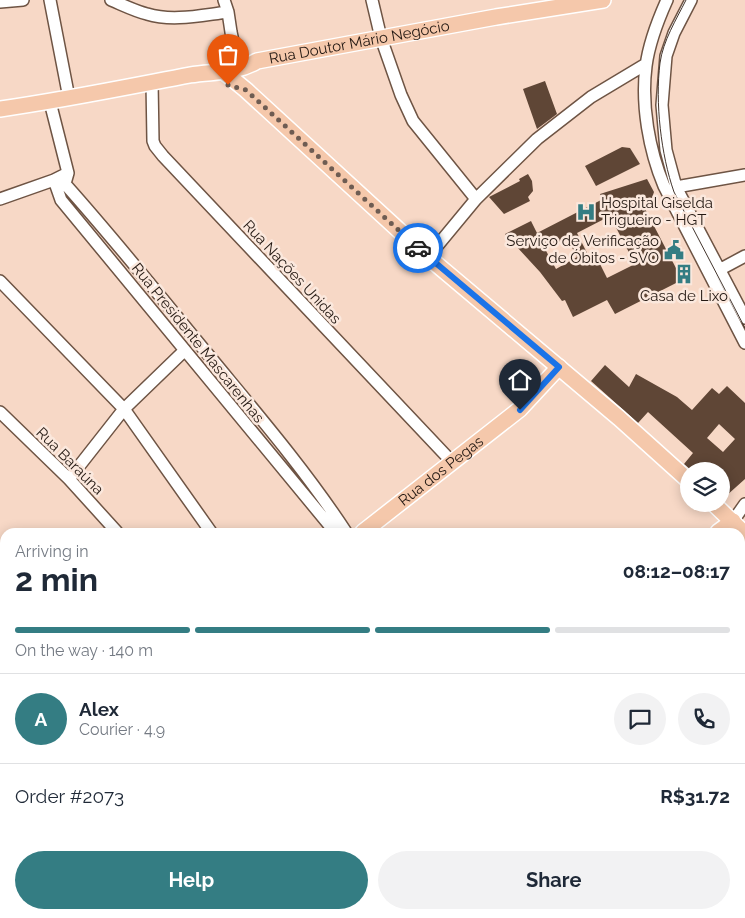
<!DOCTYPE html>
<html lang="en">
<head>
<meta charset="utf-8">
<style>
	:root { --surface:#fff; --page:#f2f2f3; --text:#1f2937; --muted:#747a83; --line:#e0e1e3; --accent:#347d83 }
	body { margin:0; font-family:Raleway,sans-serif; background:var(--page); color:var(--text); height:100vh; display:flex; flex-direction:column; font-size:19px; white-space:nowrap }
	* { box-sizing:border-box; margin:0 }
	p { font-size:16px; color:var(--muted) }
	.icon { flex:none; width:28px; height:28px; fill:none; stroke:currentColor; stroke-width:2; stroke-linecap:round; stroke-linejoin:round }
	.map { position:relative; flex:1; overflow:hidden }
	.drawer { position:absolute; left:0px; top:528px; width:745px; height:391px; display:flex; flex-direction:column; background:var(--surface); border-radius:15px 15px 0 0; box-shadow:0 2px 12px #0003 }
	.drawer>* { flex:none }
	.buttons { position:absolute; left:680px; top:462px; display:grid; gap:10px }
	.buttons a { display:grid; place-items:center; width:50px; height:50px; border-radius:50%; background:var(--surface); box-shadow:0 2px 12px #0003; font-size:25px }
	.pin { position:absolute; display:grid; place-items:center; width:42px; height:42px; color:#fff; margin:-51px -21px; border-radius:50% 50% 50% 0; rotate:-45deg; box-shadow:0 0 5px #0007 }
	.pin .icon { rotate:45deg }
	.courier { position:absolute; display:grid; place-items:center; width:50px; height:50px; margin:-25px; border:4px solid #1a73e8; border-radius:50%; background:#fff; color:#222; box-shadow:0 1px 6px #0007 }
	.head em { font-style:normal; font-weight:700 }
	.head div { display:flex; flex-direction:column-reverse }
	.head { display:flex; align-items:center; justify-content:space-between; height:85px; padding:0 15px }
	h1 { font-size:32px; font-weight:700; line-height:38px }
	.bar { display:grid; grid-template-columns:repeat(4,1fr); gap:8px 5px; align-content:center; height:60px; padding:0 15px }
	.bar i { height:6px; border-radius:4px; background:var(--line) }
	.bar .selected { background:var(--accent) }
	.bar p { grid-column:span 4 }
	.line { display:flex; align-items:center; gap:12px; padding:0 15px; border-top:1px solid var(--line) }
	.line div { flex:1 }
	.round { display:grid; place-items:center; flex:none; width:52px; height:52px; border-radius:26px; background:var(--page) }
	.action { display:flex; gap:10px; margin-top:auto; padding:10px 15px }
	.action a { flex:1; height:58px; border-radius:30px; background:var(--accent); color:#fff; font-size:20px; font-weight:700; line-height:58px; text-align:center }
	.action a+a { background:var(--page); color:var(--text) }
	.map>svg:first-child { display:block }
	.building { fill:#5f4636; fill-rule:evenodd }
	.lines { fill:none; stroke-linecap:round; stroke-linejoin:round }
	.minor-casing { stroke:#6e5444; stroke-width:14 }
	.major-casing { stroke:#fff; stroke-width:18 }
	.minor { stroke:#fff; stroke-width:11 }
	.major { stroke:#f5c8ab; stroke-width:15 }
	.tram { stroke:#43352d; stroke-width:1 }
	.done { stroke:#6e5c52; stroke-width:5; stroke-dasharray:0 9 }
	.route { stroke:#1a73e8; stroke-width:6 }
	.labels { text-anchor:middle; stroke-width:5; stroke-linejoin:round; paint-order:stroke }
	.street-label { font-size:15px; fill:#241913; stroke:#fbe8dd }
	.poi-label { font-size:15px; fill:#241913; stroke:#fbe8dd; text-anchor:start }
</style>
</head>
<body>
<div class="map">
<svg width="745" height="918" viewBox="0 0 745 918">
	<rect width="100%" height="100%" fill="#f7d8c6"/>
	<path class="building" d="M545 81 557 114 537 129 523 89Z
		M622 147 630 148 640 164 596 186 585 166Z
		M528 174 532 181 533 191 528 197 530 201 504 214 489 197 520 181 519 179Z
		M647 179 654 192 651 201 643 205 677 270 685 265 692 279 683 283 682 280 615 314 607 300 573 317 565 300 562 301 540 272 505 234 531 221 537 233 603 199 600 194ZM610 216 635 264 607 278 594 252 588 255 577 233ZM567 238 577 257 556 269 545 249Z
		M605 365 629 387 636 374 677 397 692 410 712 388 719 394 727 386 745 403V479L726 496 721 492V471H692L684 464 693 453 648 412 638 423 591 381ZM719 424 735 439 723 452 707 438Z"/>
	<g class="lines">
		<defs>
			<path id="minor" d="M50 0 69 98
				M111 0C123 5 135 11 147 14 173 22 202 15 228 12
				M224 0 228 12 231 32 239 70
				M372 0 381 38 401 95 413 121 476 199
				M667 0C658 20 649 43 646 66 641 105 649 150 664 186L745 343
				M691 0 674 33 666 56 662 105 666 150 676 187 745 318
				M0 2 23 0
				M152 82 153 141 155 146 163 156 453 463
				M50 102 68 173 66 180
				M68 173 54 180 61 200 335 532
				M65 184C116 241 163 300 211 358 258 415 306 471 346 532
				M676 187 745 175
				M0 199 54 180 61 183
				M428 257 476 199 537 139 591 97 646 64
				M719 270 745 256
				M0 281 124 409 211 532
				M0 412 69 479 117 532
				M69 479 124 409 184 351
				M733 521 745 504
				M0 596 5 601
				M740 601 745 595
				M0 745 5 751
				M740 761 745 757
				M0 909 8 918
				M275 914 278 918
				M410 914 414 918
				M666 914 669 918
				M536 918 542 914"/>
			<g id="major">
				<path d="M224 72 246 90 428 257 619 418 689 481"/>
				<path id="s1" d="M0 109C64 100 127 87 190 75 213 71 236 74 257 61L496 17 603 0"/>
				<path d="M714 504 745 534"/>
				<path id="s2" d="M363 532 520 409 559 367"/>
				<path d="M718 532 733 521"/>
				<path d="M0 813 5 809"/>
				<path d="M236 918 241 914"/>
			</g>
		</defs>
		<use href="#minor" class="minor-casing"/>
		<use href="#major" class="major-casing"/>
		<use href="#minor" class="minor"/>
		<use href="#major" class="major"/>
		<path class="tram" d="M686 0C676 20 663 41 660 63 655 102 661 155 674 192L745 328
			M740 615 745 609
			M693 914 695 918"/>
	</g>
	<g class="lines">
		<path class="done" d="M228 85 246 90 418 248"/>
		<path class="route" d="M418 248 559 367 520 410"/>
	</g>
	<defs>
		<symbol id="hospital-bare" viewBox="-9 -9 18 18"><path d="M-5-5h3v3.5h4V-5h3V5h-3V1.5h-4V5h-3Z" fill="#347d83" stroke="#fbe8dd" stroke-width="2.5" paint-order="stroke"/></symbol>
		<symbol id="civic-bare" viewBox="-9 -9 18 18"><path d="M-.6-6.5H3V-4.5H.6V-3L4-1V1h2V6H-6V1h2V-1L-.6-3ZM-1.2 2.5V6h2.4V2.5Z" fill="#347d83" stroke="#fbe8dd" stroke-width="2.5" paint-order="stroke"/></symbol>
		<symbol id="building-bare" viewBox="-9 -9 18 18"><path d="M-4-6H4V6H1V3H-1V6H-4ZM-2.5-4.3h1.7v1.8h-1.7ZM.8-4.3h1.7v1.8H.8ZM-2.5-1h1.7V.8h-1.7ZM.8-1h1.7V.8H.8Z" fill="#347d83" stroke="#fbe8dd" stroke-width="2.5" paint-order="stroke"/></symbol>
	</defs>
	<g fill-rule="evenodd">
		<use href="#hospital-bare" x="572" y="198" width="28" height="28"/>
		<use href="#civic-bare" x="660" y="236" width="28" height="28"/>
		<use href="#building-bare" x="670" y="260" width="28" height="28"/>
	</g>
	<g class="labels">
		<g class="street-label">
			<text dy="5" stroke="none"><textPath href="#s1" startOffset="366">Rua Doutor Mário Negócio</textPath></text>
			<text transform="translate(292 272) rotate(47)" y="5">Rua Nações Unidas</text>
			<text transform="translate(198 343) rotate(51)" y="5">Rua Presidente Mascarenhas</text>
			<text transform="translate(70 461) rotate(45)" y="5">Rua Baraúna</text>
			<text dy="5" stroke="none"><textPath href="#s2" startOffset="99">Rua dos Pegas</textPath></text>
		</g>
		<g class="poi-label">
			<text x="601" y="208">Hospital Giselda<tspan x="601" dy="17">Trigueiro - HGT</tspan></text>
			<text x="659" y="246" text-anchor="end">Serviço de Verificação<tspan x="659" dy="17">de Óbitos - SVO</tspan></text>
			<text x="684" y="301" text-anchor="middle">Casa de Lixo</text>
		</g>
	</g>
</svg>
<div class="buttons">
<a><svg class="icon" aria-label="layers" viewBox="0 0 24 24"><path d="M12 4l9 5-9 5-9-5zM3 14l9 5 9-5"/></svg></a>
</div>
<div class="pin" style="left:228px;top:85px;background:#ea580c"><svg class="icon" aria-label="bag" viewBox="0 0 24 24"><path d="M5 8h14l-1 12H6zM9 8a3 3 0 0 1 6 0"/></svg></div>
<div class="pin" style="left:520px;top:410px;background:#1f2937"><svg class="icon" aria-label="home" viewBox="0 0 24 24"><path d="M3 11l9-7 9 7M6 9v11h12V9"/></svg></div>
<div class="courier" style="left:418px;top:248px"><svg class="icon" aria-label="car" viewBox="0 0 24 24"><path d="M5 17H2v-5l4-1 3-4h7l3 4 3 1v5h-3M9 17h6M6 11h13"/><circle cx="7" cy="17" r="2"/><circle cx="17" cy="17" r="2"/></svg></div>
<section class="drawer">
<div class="head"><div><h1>2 min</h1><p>Arriving in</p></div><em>08:12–08:17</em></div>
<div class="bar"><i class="selected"></i><i class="selected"></i><i class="selected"></i><i></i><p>On the way · 140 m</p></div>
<div class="line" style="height:90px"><b class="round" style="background:var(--accent);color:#fff">A</b><div><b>Alex</b><p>Courier · 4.9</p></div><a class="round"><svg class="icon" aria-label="chat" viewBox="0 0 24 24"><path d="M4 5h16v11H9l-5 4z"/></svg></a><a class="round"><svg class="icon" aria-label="phone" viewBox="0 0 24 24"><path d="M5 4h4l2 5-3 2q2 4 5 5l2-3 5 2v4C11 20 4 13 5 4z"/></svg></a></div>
<div class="line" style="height:65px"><div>Order #2073</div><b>R$31.72</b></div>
<div class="action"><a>Help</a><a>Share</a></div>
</section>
</div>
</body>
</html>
